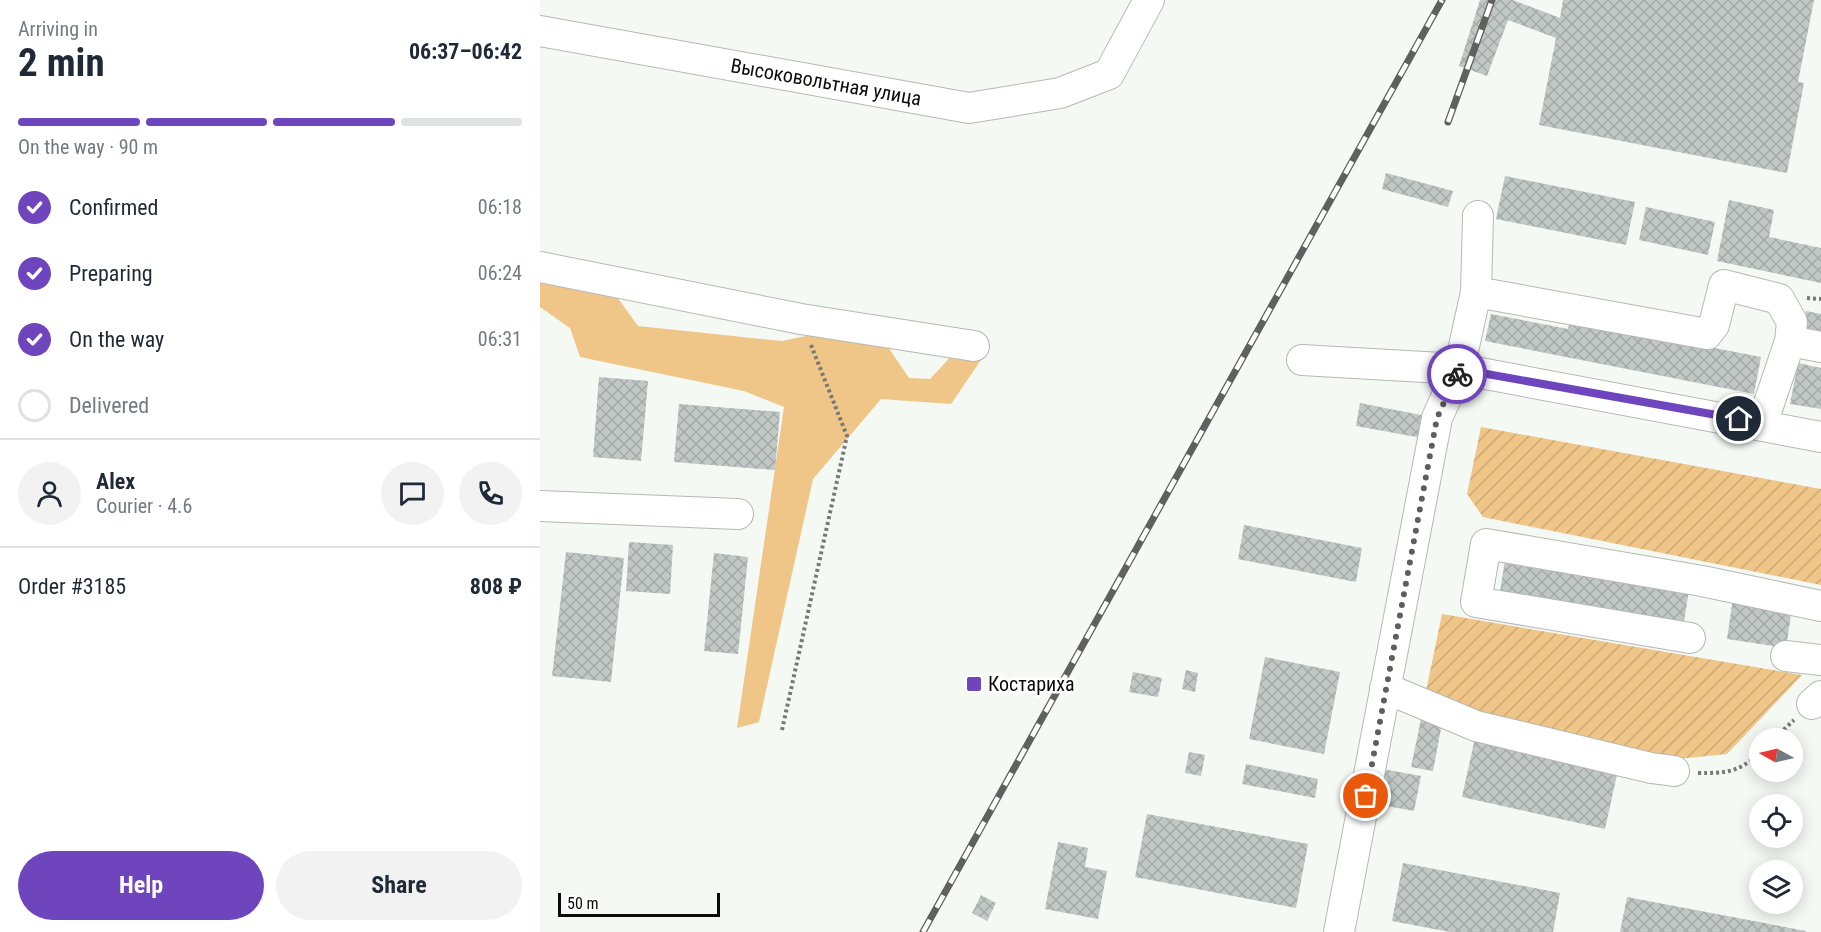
<!DOCTYPE html>
<html lang="en">
<head>
<meta charset="utf-8">
<style>
	:root { --surface:#fff; --page:#f2f2f3; --text:#1f2937; --muted:#747a83; --line:#e0e1e3; --accent:#6f45be }
	body { margin:0; font-family:"Roboto Condensed",sans-serif; background:var(--page); color:var(--text); height:100vh; display:flex; flex-direction:column; font-size:22px; white-space:nowrap }
	* { box-sizing:border-box; margin:0 }
	p { font-size:20px; color:var(--muted) }
	.icon { flex:none; width:33px; height:33px; fill:none; stroke:currentColor; stroke-width:2; stroke-linecap:round; stroke-linejoin:round }
	.map { position:relative; flex:1; overflow:hidden }
	.drawer { display:flex; flex-direction:column; background:var(--surface); width:540px }
	.drawer>* { flex:none }
	.needle { width:39px; rotate:278deg }
	.fabs { position:absolute; left:1209px; top:728px; display:grid; gap:12px }
	.fabs a { display:grid; place-items:center; width:54px; height:54px; border-radius:50%; background:var(--surface); box-shadow:0 3px 15px #0003; font-size:30px }
	.scale { position:absolute; left:18px; bottom:15px; width:162px; box-sizing:border-box; padding-left:6px; border:3px solid #0b0c0a; border-top:0; font-size:16px; line-height:21px; white-space:nowrap; color:#0b0c0a; -webkit-text-stroke:4px #fff; paint-order:stroke }
	.pin { position:absolute; display:grid; place-items:center; width:51px; height:51px; color:#fff; margin:-26px; border:3px solid #fff; border-radius:50%; box-shadow:0 2px 6px #0007 }
	.courier { position:absolute; display:grid; place-items:center; width:60px; height:60px; margin:-30px; border:4px solid #6f45be; border-radius:50%; background:#fff; color:#222; box-shadow:0 2px 8px #0007 }
	.overview em { font-style:normal; font-weight:700 }
	.overview div { display:flex; flex-direction:column-reverse }
	.overview { display:flex; align-items:center; justify-content:space-between; height:102px; padding:0 18px }
	h1 { font-size:39px; font-weight:700; line-height:45px }
	.bar { display:grid; grid-template-columns:repeat(4,1fr); gap:9px 6px; align-content:center; height:72px; padding:0 18px }
	.bar i { height:8px; border-radius:4px; background:var(--line) }
	.bar .current { background:var(--accent) }
	.bar p { grid-column:span 4 }
	.line { display:flex; align-items:center; gap:15px; padding:0 18px; border-top:2px solid var(--line) }
	.line div { flex:1 }
	.round { display:grid; place-items:center; flex:none; width:63px; height:63px; border-radius:32px; background:var(--page) }
	ol { padding:0 18px; list-style:none }
	li { display:flex; align-items:center; gap:18px; height:66px }
	li p { margin-inline-start:auto }
	li .icon { padding:6px; border-radius:50%; background:var(--accent); color:#fff; stroke-width:4 }
	li:last-child { color:var(--muted) }
	li i { width:33px; height:33px; border:3px solid var(--line); border-radius:50% }
	.action { display:flex; gap:12px; margin-top:auto; padding:12px 18px }
	.action a { flex:1; height:69px; border-radius:36px; background:var(--accent); color:#fff; font-size:24px; font-weight:700; line-height:69px; text-align:center }
	.action a+a { background:var(--page); color:var(--text) }
	main { display:flex; flex:1; min-height:0 }
	.map>svg:first-child { display:block }
	.grass { fill:#efc588 }
	.garden { fill:url(#garden-furrows) }
	.building { fill:url(#building-cross-hatch) }
	.lines { fill:none; stroke-linecap:round; stroke-linejoin:round }
	.minor-casing { stroke:#b5b9b4; stroke-width:32 }
	.path { stroke:#777976; stroke-width:4; stroke-dasharray:3 3; stroke-linecap:butt }
	.minor { stroke:#fff; stroke-width:30 }
	.rail-casing { stroke:#5f615e; stroke-width:7 }
	.rail { stroke:#fff; stroke-width:4.5; stroke-dasharray:14; stroke-linecap:butt }
	.done { stroke:#5d5f5c; stroke-width:6; stroke-dasharray:0 10.8 }
	.route { stroke:#6f45be; stroke-width:8 }
	.poi-dot { fill:#6f45be; stroke:#fff; stroke-width:2 }
	.labels { text-anchor:middle; stroke-width:5; stroke-linejoin:round; paint-order:stroke }
	.street-label { font-size:20px; fill:#0b0c0a; stroke:#fff }
	.poi-label { font-size:20px; fill:#0b0c0a; stroke:#fff; text-anchor:start }
</style>
</head>
<body>
<main>
<section class="drawer">
<div class="overview"><div><h1>2 min</h1><p>Arriving in</p></div><em>06:37–06:42</em></div>
<div class="bar"><i class="current"></i><i class="current"></i><i class="current"></i><i></i><p>On the way · 90 m</p></div>
<ol>
<li><svg class="icon" aria-label="check" viewBox="0 0 24 24"><path d="M5 12l5 5 9-10"/></svg>Confirmed<p>06:18</p></li>
<li><svg class="icon" aria-label="check" viewBox="0 0 24 24"><path d="M5 12l5 5 9-10"/></svg>Preparing<p>06:24</p></li>
<li><svg class="icon" aria-label="check" viewBox="0 0 24 24"><path d="M5 12l5 5 9-10"/></svg>On the way<p>06:31</p></li>
<li><i></i>Delivered</li>
</ol>
<div class="line" style="height:108px"><a class="round"><svg class="icon" aria-label="person" viewBox="0 0 24 24"><circle cx="12" cy="8" r="4"/><path d="M4 21q1-7 8-7t8 7"/></svg></a><div><b>Alex</b><p>Courier · 4.6</p></div><a class="round"><svg class="icon" aria-label="chat" viewBox="0 0 24 24"><path d="M4 5h16v11H9l-5 4z"/></svg></a><a class="round"><svg class="icon" aria-label="phone" viewBox="0 0 24 24"><path d="M5 4h4l2 5-3 2q2 4 5 5l2-3 5 2v4C11 20 4 13 5 4z"/></svg></a></div>
<div class="line" style="height:78px"><div>Order #3185</div><b>808 ₽</b></div>
<div class="action"><a>Help</a><a>Share</a></div>
</section>
<div class="map">
<svg width="1281" height="932" viewBox="0 0 1281 932">
	<defs>
		<pattern id="garden-furrows" width="10" height="10" patternUnits="userSpaceOnUse" patternTransform="scale(1.5)"><rect width="10" height="10" fill="#efc588"/><path d="M-1 1l2-2M0 10L10 0M9 11l2-2" fill="none" stroke="#cca874"/></pattern>
		<pattern id="building-cross-hatch" width="8" height="8" patternUnits="userSpaceOnUse" patternTransform="scale(1.5)"><rect width="8" height="8" fill="#c0c7c4"/><path d="M0 0l8 8M0 8l8-8" fill="none" stroke="#a4aaa7"/></pattern>
	</defs>
	<rect width="100%" height="100%" fill="#f5f9f4"/>
	<path class="grass" d="M0 277 72 290 98 326 242 341 290 331 344 341 369 378 390 379 417 350 447 351 411 404 341 399 273 479 219 722 197 728 244 407 204 391 40 357 30 328 0 307Z"/>
	<path class="garden" d="M941 427 1281 489V585L943 517 927 494Z
		M902 614 1262 675 1187 754 1137 759 927 712 886 691Z"/>
	<path class="building" d="M940 0H973L1020 18 1023 0H1274L1258 82 1264 83 1247 173 999 125 1016 38 968 20 947 76 919 66Z
		M846 173 913 191 908 207 842 189Z
		M965 176 1095 202 1086 245 956 219Z
		M1189 200 1234 210 1229 237 1281 248V283L1177 261Z
		M1106 207 1175 222 1168 255 1099 240Z
		M1266 311 1281 314V334L1262 331Z
		M951 314 1028 329 1030 320 1221 357 1214 394 945 341Z
		M1258 363 1281 368V409L1250 404Z
		M59 377 108 381 101 461 53 457Z
		M820 403 886 416 882 438 816 426Z
		M139 404 240 412 235 470 134 462Z
		M704 525 822 548 816 582 698 559Z
		M89 542 133 545 130 594 86 591Z
		M26 552 84 558 71 682 12 676Z
		M174 553 208 557 198 654 164 651Z
		M965 560 1149 590 1143 628 959 598Z
		M1193 598 1252 608 1246 648 1187 639Z
		M725 657 800 672 784 754 709 739Z
		M646 670 658 673 655 692 642 689Z
		M593 672 622 678 618 697 589 692Z
		M881 719 902 723 893 771 871 767Z
		M935 738 1078 770 1065 829 922 797Z
		M649 752 665 755 661 776 645 773Z
		M706 764 778 779 775 798 702 784Z
		M843 769 881 776 874 811 836 804Z
		M607 814 768 844 756 908 595 877Z
		M518 842 548 848 545 867 567 871 558 919 505 909Z
		M863 863 1020 893 1013 932H910L852 921Z
		M441 895 456 903 447 921 432 913Z
		M1087 897 1266 931 1265 932H1080Z"/>
	<g class="lines">
		<defs>
			<path id="minor" d="M0 31 429 108 520 93 569 74 609 0
				M0 267 261 319 434 346
				M936 292 1167 334 1174 325 1184 285 1239 299 1252 322 1250 341 1222 424
				M1250 341 1281 347
				M762 360 919 369 1281 437
				M0 506 198 514
				M1150 638 936 602 946 544 1162 581 1281 606
				M1246 656 1281 660
				M845 688 936 726 1111 768 1134 771
				M1272 704 1281 696
				M799 932 897 418 919 369 936 292 938 216"/>
		</defs>
		<use href="#minor" class="minor-casing"/>
		<path class="path" d="M1267 298 1281 299
			M242 730 307 436 271 345
			M1235 738 1254 720
			M1158 773C1187 773 1197 773 1220 753"/>
		<use href="#minor" class="minor"/>
		<defs>
			<path id="rail" d="M908 122 952 0
				M383 932 902 0"/>
		</defs>
		<use href="#rail" class="rail-casing"/>
		<use href="#rail" class="rail"/>
	</g>
	<g class="lines">
		<path class="done" d="M826 796 897 418 917 374"/>
		<path class="route" d="M917 374 919 369 1199 419"/>
	</g>
	<rect class="poi-dot" x="426" y="676" width="16" height="16" rx="3"/>
	<g class="labels">
		<g class="street-label">
			<text transform="translate(286 82) rotate(10)" y="7">Высоковольтная улица</text>
		</g>
		<g class="poi-label">
			<text x="448" y="691">Костариха</text>
		</g>
	</g>
</svg>
<div class="fabs">
<a><svg class="needle" viewBox="-14 -14 28 28"><path d="M0-13l5 13h-10z" fill="#e53935"/><path d="M0 13l5-13h-10z" fill="#747a83"/></svg></a>
<a><svg class="icon" aria-label="locate" viewBox="0 0 24 24"><circle cx="12" cy="12" r="6"/><path d="M12 2v4M12 18v4M2 12h4M18 12h4"/></svg></a>
<a><svg class="icon" aria-label="layers" viewBox="0 0 24 24"><path d="M12 4l9 5-9 5-9-5zM3 14l9 5 9-5"/></svg></a>
</div>
<div class="scale">50 m</div>
<div class="pin" style="left:826px;top:796px;background:#ea580c"><svg class="icon" aria-label="bag" viewBox="0 0 24 24"><path d="M5 8h14l-1 12H6zM9 8a3 3 0 0 1 6 0"/></svg></div>
<div class="pin" style="left:1199px;top:419px;background:#1f2937"><svg class="icon" aria-label="home" viewBox="0 0 24 24"><path d="M3 11l9-7 9 7M6 9v11h12V9"/></svg></div>
<div class="courier" style="left:917px;top:374px"><svg class="icon" aria-label="bike" viewBox="0 0 24 24"><circle cx="6" cy="16" r="4"/><circle cx="18" cy="16" r="4"/><path d="M6 16l4-8h5l3 8M10 8l3 8H6M13 5h3"/></svg></div>
</div>
</main>
</body>
</html>
